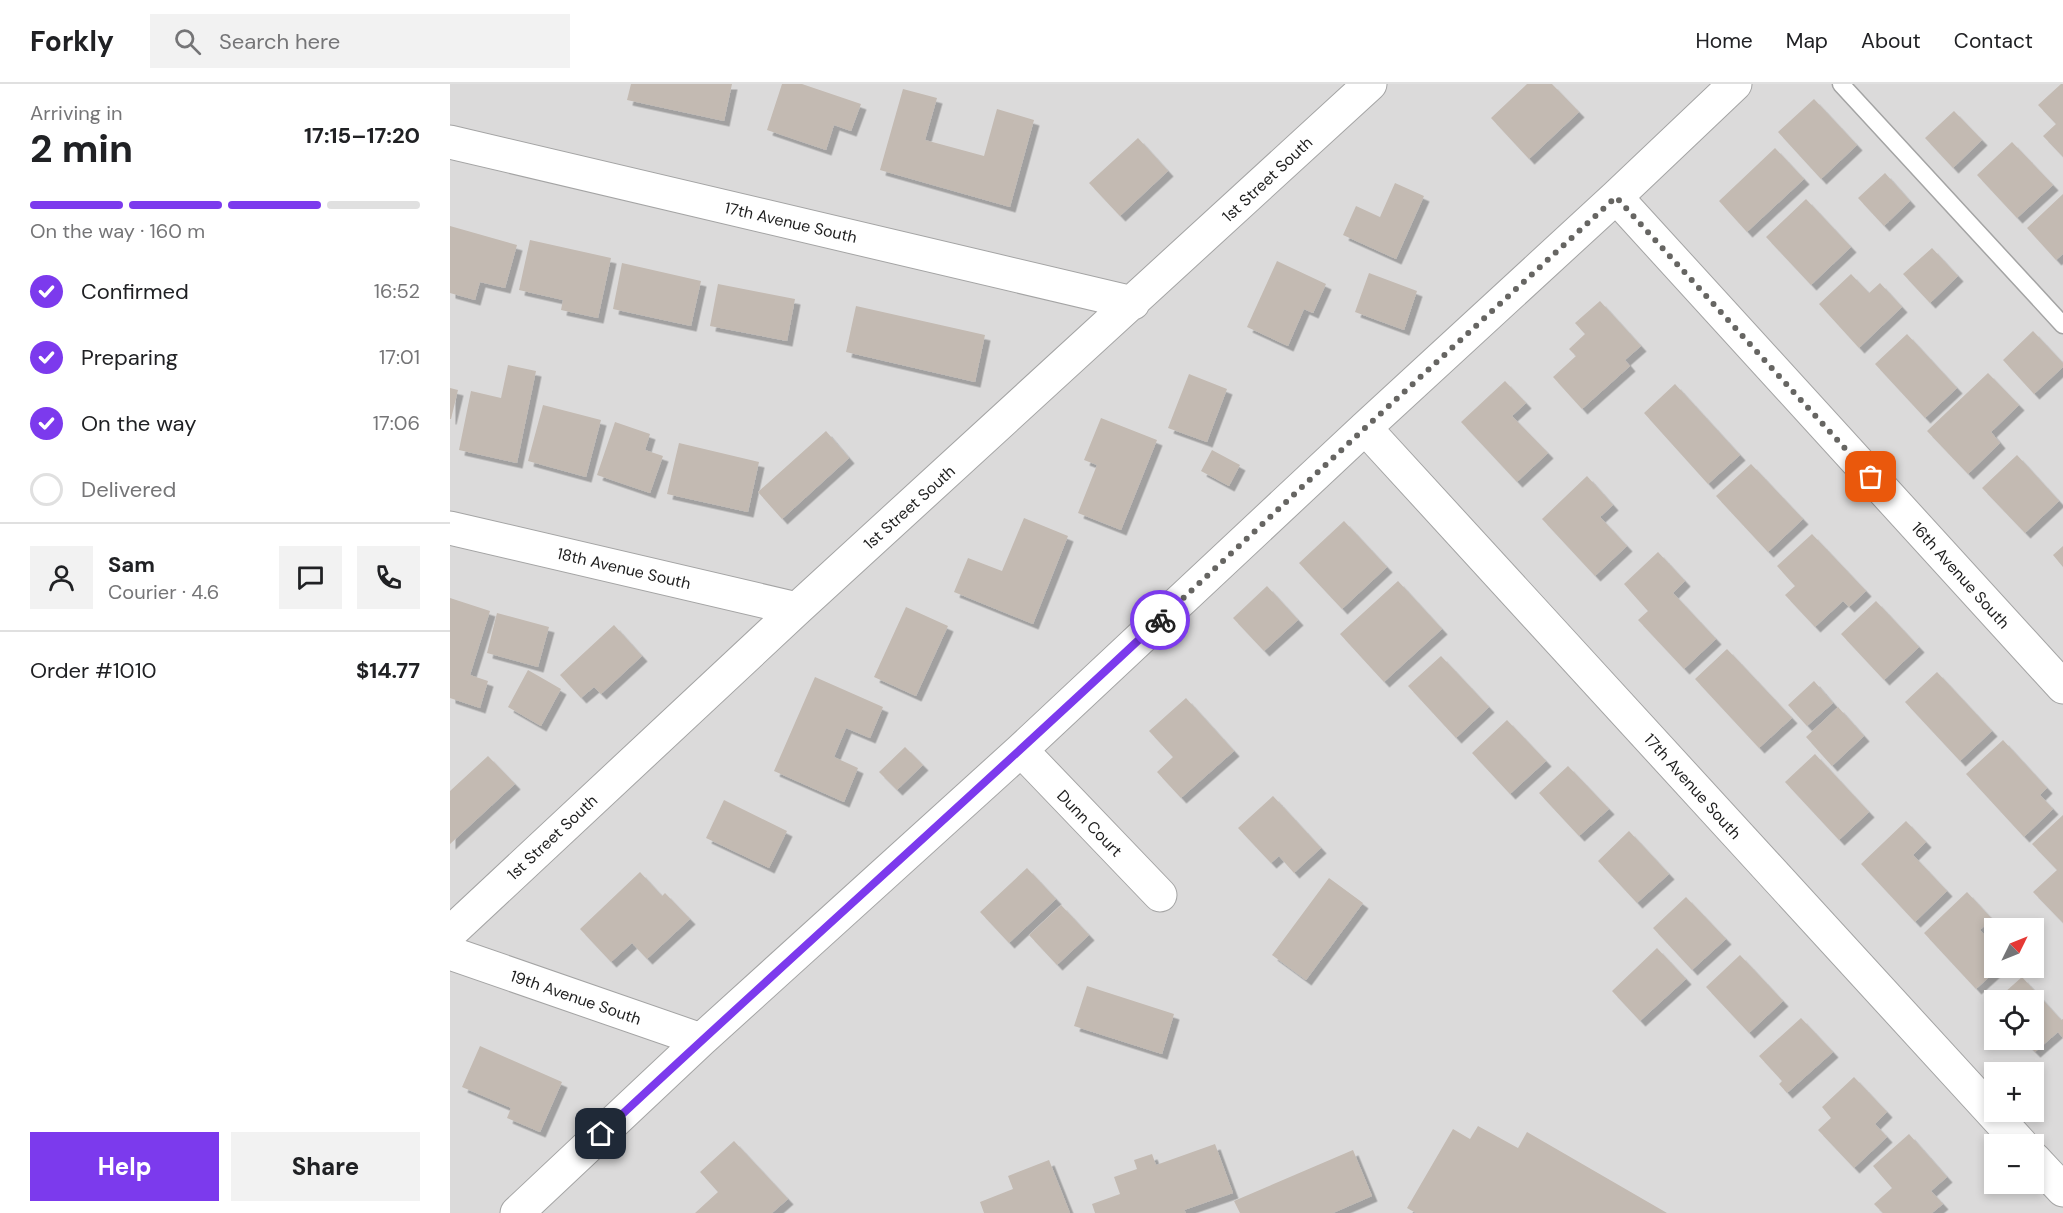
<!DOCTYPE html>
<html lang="en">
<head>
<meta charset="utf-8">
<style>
	:root { --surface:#fff; --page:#f2f2f2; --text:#202124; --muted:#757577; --line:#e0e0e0; --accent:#7c3aed }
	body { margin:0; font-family:"DM Sans",sans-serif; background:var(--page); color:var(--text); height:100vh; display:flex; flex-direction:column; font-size:22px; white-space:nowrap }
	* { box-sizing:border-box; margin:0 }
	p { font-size:20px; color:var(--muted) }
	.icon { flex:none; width:33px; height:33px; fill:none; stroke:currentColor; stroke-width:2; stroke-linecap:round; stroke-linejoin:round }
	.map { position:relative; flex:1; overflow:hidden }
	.sheet { display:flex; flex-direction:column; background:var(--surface); width:450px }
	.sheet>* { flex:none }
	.needle { width:39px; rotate:47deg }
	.fabs { position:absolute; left:1534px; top:834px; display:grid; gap:12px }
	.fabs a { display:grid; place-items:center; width:60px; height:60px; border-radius:0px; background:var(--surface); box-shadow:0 3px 9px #0003; font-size:30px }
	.pin { position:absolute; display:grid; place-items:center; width:51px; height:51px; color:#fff; margin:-26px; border-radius:12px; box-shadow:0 3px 9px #0006 }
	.courier { position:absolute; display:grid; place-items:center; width:60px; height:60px; margin:-30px; border:4px solid #7c3aed; border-radius:50%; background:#fff; color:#222; box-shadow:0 2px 8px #0007 }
	.summary em { font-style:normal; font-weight:700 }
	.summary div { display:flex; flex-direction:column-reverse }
	.summary { display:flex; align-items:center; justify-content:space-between; height:102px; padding:0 30px }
	h1 { font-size:39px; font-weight:700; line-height:45px }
	.bar { display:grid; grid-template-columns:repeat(4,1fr); gap:9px 6px; align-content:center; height:72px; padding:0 30px }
	.bar i { height:8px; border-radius:4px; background:var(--line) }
	.bar .selected { background:var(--accent) }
	.bar p { grid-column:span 4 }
	.line { display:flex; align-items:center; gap:15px; padding:0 30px; border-top:2px solid var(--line) }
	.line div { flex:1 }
	.round { display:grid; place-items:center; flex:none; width:63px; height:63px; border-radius:0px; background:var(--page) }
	ol { padding:0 30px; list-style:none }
	li { display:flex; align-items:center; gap:18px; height:66px }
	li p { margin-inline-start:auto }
	li .icon { padding:6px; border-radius:50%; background:var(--accent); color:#fff; stroke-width:4 }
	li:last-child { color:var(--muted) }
	li i { width:33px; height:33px; border:3px solid var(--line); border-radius:50% }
	.action { display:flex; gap:12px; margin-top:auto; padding:12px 30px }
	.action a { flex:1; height:69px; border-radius:0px; background:var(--accent); color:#fff; font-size:24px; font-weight:700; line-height:69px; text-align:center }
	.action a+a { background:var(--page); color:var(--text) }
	header { display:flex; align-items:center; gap:36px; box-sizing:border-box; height:84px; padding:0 30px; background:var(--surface); border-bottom:2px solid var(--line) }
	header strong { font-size:28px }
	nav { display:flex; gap:33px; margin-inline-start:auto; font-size:21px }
	.search { width:420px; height:54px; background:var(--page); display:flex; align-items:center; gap:15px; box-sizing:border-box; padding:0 21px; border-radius:0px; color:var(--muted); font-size:22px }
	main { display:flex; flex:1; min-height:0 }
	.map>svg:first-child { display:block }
	.residential { fill:#dbdada; fill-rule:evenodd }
	.building { fill:#c3bab2; filter:url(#shadow) }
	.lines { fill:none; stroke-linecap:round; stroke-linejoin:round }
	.service-casing { stroke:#a4a4a4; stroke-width:19 }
	.minor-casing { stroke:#a4a4a4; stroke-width:35 }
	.service { stroke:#fff; stroke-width:16 }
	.minor { stroke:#fff; stroke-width:33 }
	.done { stroke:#666562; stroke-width:6; stroke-dasharray:0 10.8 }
	.route { stroke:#7c3aed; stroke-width:8 }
	.labels { text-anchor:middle; stroke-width:4.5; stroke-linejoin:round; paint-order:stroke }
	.street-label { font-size:16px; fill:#1d1d1d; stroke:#fff }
</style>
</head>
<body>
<header>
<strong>Forkly</strong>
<div class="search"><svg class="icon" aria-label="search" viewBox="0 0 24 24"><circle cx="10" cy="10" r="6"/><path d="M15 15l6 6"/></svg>Search here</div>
<nav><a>Home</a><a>Map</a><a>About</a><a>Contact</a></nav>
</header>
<main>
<section class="sheet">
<div class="summary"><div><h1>2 min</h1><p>Arriving in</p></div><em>17:15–17:20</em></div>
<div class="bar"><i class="selected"></i><i class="selected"></i><i class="selected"></i><i></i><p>On the way · 160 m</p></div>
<ol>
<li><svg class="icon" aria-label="check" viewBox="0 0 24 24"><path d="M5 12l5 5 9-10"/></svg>Confirmed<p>16:52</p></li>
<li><svg class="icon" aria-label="check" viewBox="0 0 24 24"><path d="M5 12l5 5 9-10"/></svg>Preparing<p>17:01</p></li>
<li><svg class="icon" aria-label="check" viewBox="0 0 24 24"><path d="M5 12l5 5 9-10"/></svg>On the way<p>17:06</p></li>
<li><i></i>Delivered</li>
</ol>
<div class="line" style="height:108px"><a class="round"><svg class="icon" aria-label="person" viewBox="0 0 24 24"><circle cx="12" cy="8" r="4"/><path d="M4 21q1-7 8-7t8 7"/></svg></a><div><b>Sam</b><p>Courier · 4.6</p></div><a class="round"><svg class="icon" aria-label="chat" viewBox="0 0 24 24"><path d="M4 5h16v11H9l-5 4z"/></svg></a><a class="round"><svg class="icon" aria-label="phone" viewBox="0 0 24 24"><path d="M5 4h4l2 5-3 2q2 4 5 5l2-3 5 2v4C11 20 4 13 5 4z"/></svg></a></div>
<div class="line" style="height:78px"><div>Order #1010</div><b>$14.77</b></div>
<div class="action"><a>Help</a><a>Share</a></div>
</section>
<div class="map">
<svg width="1613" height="1129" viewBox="0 0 1613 1129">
	<defs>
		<filter id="shadow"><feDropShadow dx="5.5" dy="5.5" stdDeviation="0" flood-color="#0004"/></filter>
	</defs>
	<rect width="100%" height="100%" fill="#eeebe2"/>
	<path class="residential" d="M0 0H1613V1129H0ZM1545 844H1584V884H1545ZM1545 916H1584V956H1545ZM1545 988H1584V1028H1545ZM1545 1060H1584V1100H1545Z"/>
	<path class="building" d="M181 0H282L274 37 177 16Z
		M332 0H352L411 20 401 47 384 41 376 66 317 46Z
		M1077 0H1102L1129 28 1079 75 1041 34Z
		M1611 0H1613V73L1593 52 1606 40 1588 21Z
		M453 5 487 14 475 56 534 72 547 25 584 36 560 123 430 86Z
		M1364 15 1407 61 1371 95 1328 48Z
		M1504 27 1532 56 1503 84 1475 54Z
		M688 54 718 87 670 132 639 99Z
		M1562 58 1603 101 1567 134 1527 91Z
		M1325 64 1354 95 1297 148 1269 117Z
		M1435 89 1460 117 1434 142 1408 114Z
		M945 99 974 112 946 175 893 151 906 122 930 133Z
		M1613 110V170L1606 176 1577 144Z
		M1356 115 1401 163 1361 201 1316 153Z
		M0 142 67 161 55 204 30 198 25 216 0 209Z
		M80 156 161 174 148 234 111 226 113 216 69 206Z
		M1482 164 1508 192 1480 219 1453 190Z
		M827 177 876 200 863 229 854 225 838 262 797 243Z
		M172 179 251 197 241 242 163 225Z
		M919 189 967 207 954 246 905 228Z
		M1401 190 1419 209 1430 199 1452 223 1409 264 1369 220Z
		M268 200 345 215 337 257 260 242Z
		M1150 217 1191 262 1175 276 1180 282 1132 325 1103 293 1126 272 1119 265 1135 250 1125 239Z
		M406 222 535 251 525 298 396 268Z
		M1583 247 1613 279V283L1584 310 1553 276Z
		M1457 250 1507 304 1475 334 1425 280Z
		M58 281 86 287 67 379 9 366 21 307 51 314Z
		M1538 289 1569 321 1541 348 1550 359 1518 390 1477 347Z
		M739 290 777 305 757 358 718 344Z
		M1055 297 1076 319 1062 332 1098 369 1067 398 1011 338Z
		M1225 300 1290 371 1258 400 1194 329Z
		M0 304 8 306 1 335H0Z
		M93 321 151 336 136 393 78 377Z
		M651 334 707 356 671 446 628 429 647 381 634 376Z
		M165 338 200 350 195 366 213 372 200 409 147 391Z
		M376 347 399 374 332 435 308 408Z
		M229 359 309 378 298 428 217 410Z
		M762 366 790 381 779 402 751 387Z
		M1567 371 1609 417 1575 449 1532 404Z
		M1301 380 1353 435 1318 468 1266 412Z
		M1137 392 1163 421 1150 433 1177 462 1145 492 1092 435Z
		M574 434 618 452 583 540 504 508 518 474 552 487Z
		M894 437 937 483 892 525 849 479Z
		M1362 450 1416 507 1399 523 1393 517 1365 543 1335 511 1345 502 1327 482Z
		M1613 462V483L1603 471Z
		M1208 468 1235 497 1223 509 1266 555 1234 585 1188 536 1198 527 1174 500Z
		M948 497 992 545 934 598 890 550Z
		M817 502 848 536 814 567 783 534Z
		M0 514 40 527 20 591 38 597 30 624 0 614Z
		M1426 517 1469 563 1434 596 1391 550Z
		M456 523 498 542 466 612 424 593Z
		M47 529 99 543 88 583 37 569Z
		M164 541 192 572 151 610 144 603 131 614 110 591Z
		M1277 565 1342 634 1309 664 1245 595Z
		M991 572 1039 623 1006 654 958 602Z
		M78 586 111 605 91 642 58 623Z
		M1487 588 1542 647 1510 677 1455 618Z
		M365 593 433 623 420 654 396 644 384 673 408 684 394 718 324 687Z
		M1364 597 1383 619 1357 642 1338 621Z
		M736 614 784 667 731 714 707 688 723 673 699 647Z
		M1388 623 1414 652 1382 682 1356 653Z
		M1057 636 1096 677 1060 710 1022 669Z
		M1553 656 1597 704 1590 711 1603 725 1574 753 1516 690Z
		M455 663 473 681 447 706 429 688Z
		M1365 670 1419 728 1389 756 1335 698Z
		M38 672 65 700 0 760V707Z
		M1118 682 1159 725 1129 752 1089 709Z
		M823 712 871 764 844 789 829 772 821 779 788 744Z
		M274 716 337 747 319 784 256 754Z
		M1613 731V839L1583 808 1607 786 1582 760Z
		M1456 737 1476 758 1463 771 1497 807 1465 838 1411 780Z
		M1179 747 1219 790 1187 819 1148 777Z
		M577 784 606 815 559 859 530 828Z
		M190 788 212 812 215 809 240 835 197 875 182 859 161 878 130 845Z
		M879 794 913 819 856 896 822 871Z
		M1517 808 1542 835 1530 846 1545 862V884H1549L1526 905 1474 849Z
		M1236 813 1276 855 1242 886 1203 844Z
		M611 821 639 851 607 881 579 851Z
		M1207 864 1236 895 1190 937 1162 907Z
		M1290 871 1333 917 1299 949 1256 903Z
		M1572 893 1611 936 1613 935V954L1608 948 1585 968 1573 956H1584V916H1546Z
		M637 902 724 930 712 970 624 942Z
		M1351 934 1383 968 1337 1009 1329 1000 1332 997 1309 972Z
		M30 962 112 998 90 1048 57 1034 61 1024 12 1003Z
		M1404 993 1437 1028 1425 1040 1437 1053 1404 1084 1368 1046 1381 1034 1372 1023Z
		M1028 1042 1068 1064 1077 1048 1217 1129H966L957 1124 1003 1045 1020 1055Z
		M1459 1050 1497 1093 1481 1107 1493 1120 1482 1129H1433L1424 1120 1442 1104 1423 1082Z
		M284 1057 338 1115 322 1129H245L268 1108 250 1088Z
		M765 1060 783 1109 734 1126 736 1129H645L642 1120 670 1110 664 1093 687 1085 684 1076 702 1070 706 1081Z
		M903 1066 922 1112 883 1129H790L784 1117Z
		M599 1076 620 1129H534L530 1118 563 1105 558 1092Z"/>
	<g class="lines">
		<defs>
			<path id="service" d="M1391 0 1613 241"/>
			<path id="minor" d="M0 58 683 219
				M1166 113 1613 603
				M915 344 1571 1060
				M0 444 347 525
				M571 666 710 811
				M0 849 347 525 920 0
				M0 869 251 956
				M1584 1075 1613 1106
				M67 1129 251 956 571 666 915 344 1166 113 1285 0"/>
		</defs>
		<use href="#service" class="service-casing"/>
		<use href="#minor" class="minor-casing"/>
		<use href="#service" class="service"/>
		<use href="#minor" class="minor"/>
	</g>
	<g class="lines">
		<path class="done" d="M710 536 915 344 1166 113 1421 393"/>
		<path class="route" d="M151 1050C336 877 526 709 710 536"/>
	</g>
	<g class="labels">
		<g class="street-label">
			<text transform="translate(817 95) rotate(-43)" y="6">1st Street South</text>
			<text transform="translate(341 138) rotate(13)" y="6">17th Avenue South</text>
			<text transform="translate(459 423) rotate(-42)" y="6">1st Street South</text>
			<text transform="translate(174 484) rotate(13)" y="6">18th Avenue South</text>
			<text transform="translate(1511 491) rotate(48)" y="6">16th Avenue South</text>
			<text transform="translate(1243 702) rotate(48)" y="6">17th Avenue South</text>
			<text transform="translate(640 739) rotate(46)" y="6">Dunn Court</text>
			<text transform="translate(102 753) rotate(-43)" y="6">1st Street South</text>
			<text transform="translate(126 913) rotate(19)" y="6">19th Avenue South</text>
		</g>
	</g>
</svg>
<div class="fabs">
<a><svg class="needle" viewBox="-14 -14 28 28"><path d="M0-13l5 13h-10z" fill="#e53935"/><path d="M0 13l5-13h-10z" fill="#757577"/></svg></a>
<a><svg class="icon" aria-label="locate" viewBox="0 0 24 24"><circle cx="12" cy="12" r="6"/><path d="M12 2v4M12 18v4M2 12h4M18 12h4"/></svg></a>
<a>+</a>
<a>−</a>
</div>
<div class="pin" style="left:1421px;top:393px;background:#ea580c"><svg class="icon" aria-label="bag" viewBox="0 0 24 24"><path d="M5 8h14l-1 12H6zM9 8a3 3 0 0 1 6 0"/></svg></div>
<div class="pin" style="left:151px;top:1050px;background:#1f2937"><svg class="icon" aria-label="home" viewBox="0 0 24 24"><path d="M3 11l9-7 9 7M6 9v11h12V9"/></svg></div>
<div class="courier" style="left:710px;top:536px"><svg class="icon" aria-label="bike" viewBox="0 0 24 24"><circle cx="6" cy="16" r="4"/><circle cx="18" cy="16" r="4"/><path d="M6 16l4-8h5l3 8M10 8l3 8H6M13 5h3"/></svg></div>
</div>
</main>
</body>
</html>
